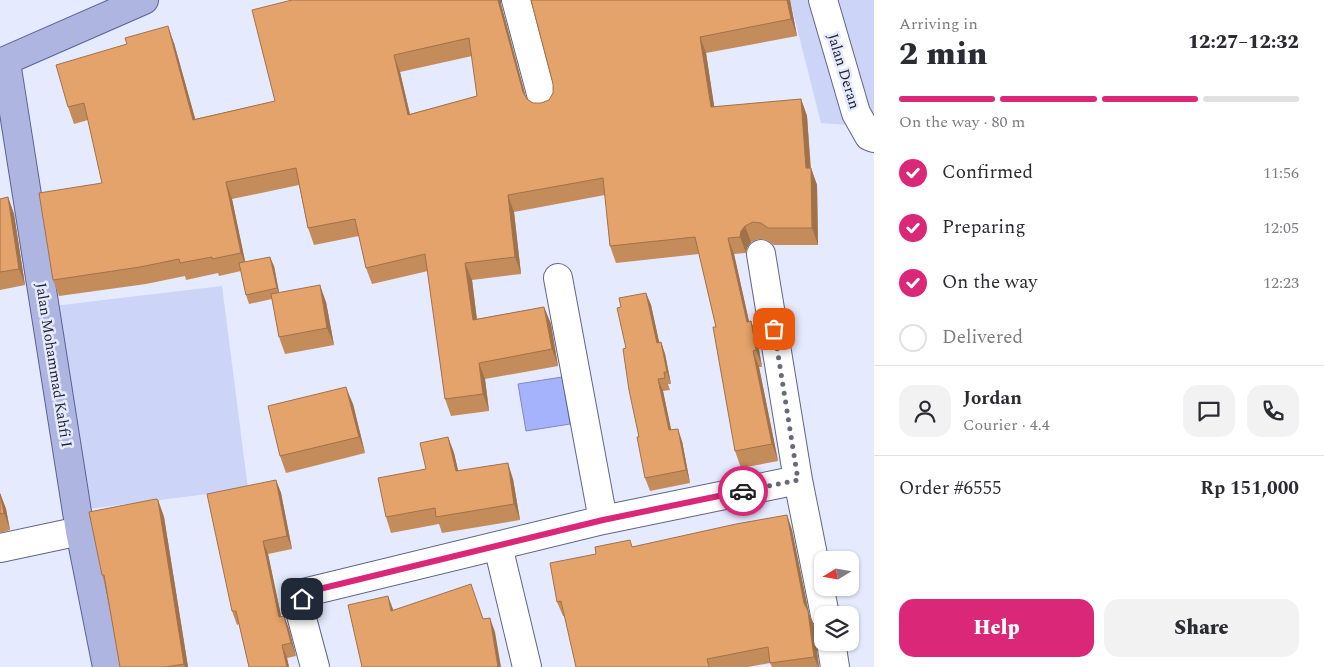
<!DOCTYPE html>
<html lang="en">
<head>
<meta charset="utf-8">
<style>
	:root { --surface:#fff; --page:#f2f2f3; --text:#2b2b33; --muted:#7c7c81; --line:#e1e1e2; --accent:#db2777 }
	body { margin:0; font-family:Spectral,serif; background:var(--page); color:var(--text); height:100vh; display:flex; flex-direction:column; font-size:19px; white-space:nowrap }
	* { box-sizing:border-box; margin:0 }
	p { font-size:16px; color:var(--muted) }
	.icon { flex:none; width:28px; height:28px; fill:none; stroke:currentColor; stroke-width:2; stroke-linecap:round; stroke-linejoin:round }
	.map { position:relative; flex:1; overflow:hidden }
	.details { display:flex; flex-direction:column; background:var(--surface); width:450px }
	.details>* { flex:none }
	.needle { width:32px; rotate:259deg }
	.fabs { position:absolute; left:814px; top:551px; display:grid; gap:10px }
	.fabs a { display:grid; place-items:center; width:45px; height:45px; border-radius:10px; background:var(--surface); box-shadow:0 1px 4px #0004; font-size:25px }
	.pin { position:absolute; display:grid; place-items:center; width:42px; height:42px; color:#fff; margin:-21px; border-radius:10px; box-shadow:0 2px 8px #0006 }
	.courier { position:absolute; display:grid; place-items:center; width:50px; height:50px; margin:-25px; border:4px solid #db2777; border-radius:50%; background:#fff; color:#222; box-shadow:0 1px 6px #0007 }
	.head em { font-style:normal; font-weight:800 }
	.head div { display:flex; flex-direction:column-reverse }
	.head { display:flex; align-items:center; justify-content:space-between; height:85px; padding:0 25px }
	h1 { font-size:32px; font-weight:800; line-height:38px }
	.bar { display:grid; grid-template-columns:repeat(4,1fr); gap:8px 5px; align-content:center; height:60px; padding:0 25px }
	.bar i { height:6px; border-radius:4px; background:var(--line) }
	.bar .active { background:var(--accent) }
	.bar p { grid-column:span 4 }
	.line { display:flex; align-items:center; gap:12px; padding:0 25px; border-top:1px solid var(--line) }
	.line div { flex:1 }
	.round { display:grid; place-items:center; flex:none; width:52px; height:52px; border-radius:15px; background:var(--page) }
	ol { padding:0 25px; list-style:none }
	li { display:flex; align-items:center; gap:15px; height:55px }
	li p { margin-inline-start:auto }
	li .icon { padding:5px; border-radius:50%; background:var(--accent); color:#fff; stroke-width:4 }
	li:last-child { color:var(--muted) }
	li i { width:28px; height:28px; border:2px solid var(--line); border-radius:50% }
	.button { display:flex; gap:10px; margin-top:auto; padding:10px 25px }
	.button a { flex:1; height:58px; border-radius:15px; background:var(--accent); color:#fff; font-size:20px; font-weight:800; line-height:58px; text-align:center }
	.button a+a { background:var(--page); color:var(--text) }
	main { display:flex; flex:1; min-height:0 }
	.map>svg:first-child { display:block }
	.green { fill:#ccd4f7 }
	.water { fill:#a5b2fc; stroke:#7e88bf }
	.lines { fill:none; stroke-linecap:round; stroke-linejoin:round }
	.minor-casing { stroke:#606684; stroke-width:30 }
	.major-casing { stroke:#596296; stroke-width:30 }
	.minor { stroke:#fff; stroke-width:28 }
	.major { stroke:#adb5e0; stroke-width:28 }
	.wall { fill:#c48c5b; fill-rule:evenodd }
	.shaded-wall { fill:#a0724a }
	.building { fill:#e4a36a; stroke:#a0724a; fill-rule:evenodd }
	.done { stroke:#666a79; stroke-width:5; stroke-dasharray:0 9 }
	.route { stroke:#db2777; stroke-width:6 }
	.labels { text-anchor:middle; stroke-width:5; stroke-linejoin:round; paint-order:stroke }
	.street-label { font-size:15px; fill:#222531; stroke:#e5eaff }
</style>
</head>
<body>
<main>
<div class="map">
<svg width="874" height="667" viewBox="0 0 874 667">
	<rect width="100%" height="100%" fill="#e5eaff"/>
	<path class="green" d="M790 0H874V127L821 123Z
		M222 286 248 489 71 511 45 307Z"/>
	<path class="water" d="M562 377 570 424 526 431 518 384Z"/>
	<g class="lines">
		<defs>
			<path id="minor" d="M516 0 544 105
				M823 0 856 113 869 136 874 138
				M558 278 603 520
				M798 480 825 615
				M498 546 527 667
				M0 548 80 531
				M831 642 835 667
				M315 667 300 611 302 599 307 592 603 520 798 480 761 254"/>
			<path id="major" d="M6 62 80 531 107 667
				M0 63 144 0"/>
		</defs>
		<use href="#minor" class="minor-casing"/>
		<use href="#major" class="major-casing"/>
		<use href="#minor" class="minor"/>
		<use href="#major" class="major"/>
	</g>
	<path class="wall" d="M292 0H501V4L526 98 533 103H541L549 100 553 93 790 0 797 36 706 53 714 107 801 99 807 116 811 168 817 185 818 245H774L767 240 759 239 751 242 747 248 746 253 734 254 749 322 751 321 757 338 762 367H759L778 461 741 468 735 451 716 327 699 254 616 263 610 246 605 195 514 212 521 274 472 280 477 319 544 307 551 324 558 366 485 379 489 411 451 416 445 399 428 271 372 284 366 268 359 236 314 245 308 228 299 185 232 199 245 262 274 266 279 293 326 302 334 345 285 354 279 337 272 299 249 304 246 295 241 271 219 276 218 273 186 280 185 276 146 284 59 296 53 280 102 183 88 120 74 124 68 107 174 43 195 119 275 101ZM472 56 477 96 410 114 400 72Z
		M8 197 14 214 25 285 0 290V199Z
		M646 293 651 305 659 342H661L665 354 671 384H668L670 390 663 391 671 430 682 441 690 483 650 491 645 478 626 348Z
		M353 404 365 453 286 473 280 456Z
		M448 437 454 453 458 471 513 479 520 520 442 533 439 524 391 533 386 517 426 469Z
		M276 480 281 493 292 549 268 554 281 616H284L289 629 296 656 287 658 289 667H249L239 624 237 625 232 611Z
		M0 493 6 509 10 530 0 533Z
		M158 500 164 517 188 667H120L106 587 102 575Z
		M787 515 792 530 808 611 814 626 819 667H772L770 663 748 667H576L565 616H563L557 602 596 554 633 547Z"/>
	<path class="shaded-wall" d="M498 0H501V4L529 109 523 92Z
		M787 0H790L797 36 791 19Z
		M168 26 174 43 200 136 193 120Z
		M700 37 706 53 717 124 711 107Z
		M394 55 400 72 414 132 408 115Z
		M801 99 807 116 811 178V168L817 185 818 245 812 228 806 168Z
		M226 182 232 199 247 270 241 253Z
		M508 195 514 212 521 274 515 257Z
		M8 197 14 214 25 285 19 269Z
		M745 226 751 242 747 248 746 253 740 237 741 231Z
		M728 238 734 254 753 339 747 322Z
		M270 257 274 266 280 297 277 288Z
		M465 263 472 280 479 337 473 320Z
		M320 285 326 302 334 345 327 328Z
		M646 293 651 305 662 355 657 343Z
		M544 307 551 324 558 366 552 349Z
		M751 321 757 338 762 367 756 350Z
		M661 342 665 354 671 384 667 372Z
		M753 351 759 367 778 461 772 444Z
		M479 363 485 379 489 411 483 394Z
		M658 379 663 391 674 443 669 430Z
		M346 387 353 404 365 453 359 437Z
		M678 429 682 441 690 483 686 470Z
		M448 437 454 453 462 487 456 471Z
		M508 463 513 479 520 520 514 504Z
		M276 480 281 493 292 549 287 536Z
		M0 493 6 509 10 530 4 513Z
		M158 500 164 517 188 667H185L184 664Z
		M787 515 792 530 809 613 808 611 814 626 819 667H818L814 657Z
		M263 541 268 554 284 630 279 617Z
		M388 596 393 609 396 624 391 611Z
		M284 616 289 629 296 656 291 643Z
		M490 618 495 632 501 667H498Z
		M282 645 287 658 289 667H287Z"/>
	<path class="building" d="M292 0H498L523 92 527 99 533 103H541L549 100 553 93V84L531 0H787L791 19 700 37 711 107 801 99 806 168H811L812 228H768L761 223 753 222 745 226 741 231 740 237 728 238 747 322 751 321 756 350 753 351 772 444 735 451 713 327H716L695 237 610 246 603 178 508 195 515 257 465 263 473 320 544 307 552 349 479 363 483 394 445 399 425 254 366 268 355 219 308 228 296 168 226 182 241 253 212 259V257L180 263 179 259 140 267 53 280 39 193 102 183 84 103 68 107 56 65 127 44 125 38 168 26 193 120 275 101 252 10ZM469 38 477 96 408 115 394 55Z
		M8 197 19 269 0 272V199Z
		M270 257 277 288 246 295 239 263Z
		M320 285 327 328 279 337 271 294Z
		M646 293 657 343 661 342 667 372H664L665 378 658 379 669 430 678 429 686 470 645 478 637 437H639L629 390 623 349 626 348 617 308 621 307 619 298Z
		M346 387 359 437 280 456 268 406Z
		M448 437 456 471 508 463 514 504 436 517 435 508 386 517 378 478 426 469 420 443Z
		M276 480 287 536 263 541 279 617 284 616 291 643 282 645 287 667H249L236 611H232L207 494Z
		M0 494 4 513 0 514Z
		M156 499 158 500 184 664 166 667H120L104 575H102L89 512Z
		M787 515 804 603 808 611 814 657 770 663 768 647 707 659 709 667H576L561 601 557 602 550 563 596 554 595 547 630 540 632 547 736 524Z
		M471 584 483 619 490 618 498 667H362L348 605 388 596 391 611Z"/>
	<g class="lines">
		<path class="done" d="M743 491 798 480 774 329"/>
		<path class="route" d="M302 599 307 592 603 520 743 491"/>
	</g>
	<g class="labels">
		<g class="street-label">
			<text transform="translate(844 71) rotate(73)" y="5">Jalan Deran</text>
			<text transform="translate(54 365) rotate(81)" y="5">Jalan Mohammad Kahfi I</text>
		</g>
	</g>
</svg>
<div class="fabs">
<a><svg class="needle" viewBox="-14 -14 28 28"><path d="M0-13l5 13h-10z" fill="#e53935"/><path d="M0 13l5-13h-10z" fill="#7c7c81"/></svg></a>
<a><svg class="icon" aria-label="layers" viewBox="0 0 24 24"><path d="M12 4l9 5-9 5-9-5zM3 14l9 5 9-5"/></svg></a>
</div>
<div class="pin" style="left:774px;top:329px;background:#ea580c"><svg class="icon" aria-label="bag" viewBox="0 0 24 24"><path d="M5 8h14l-1 12H6zM9 8a3 3 0 0 1 6 0"/></svg></div>
<div class="pin" style="left:302px;top:599px;background:#1f2937"><svg class="icon" aria-label="home" viewBox="0 0 24 24"><path d="M3 11l9-7 9 7M6 9v11h12V9"/></svg></div>
<div class="courier" style="left:743px;top:491px"><svg class="icon" aria-label="car" viewBox="0 0 24 24"><path d="M5 17H2v-5l4-1 3-4h7l3 4 3 1v5h-3M9 17h6M6 11h13"/><circle cx="7" cy="17" r="2"/><circle cx="17" cy="17" r="2"/></svg></div>
</div>
<section class="details">
<div class="head"><div><h1>2 min</h1><p>Arriving in</p></div><em>12:27–12:32</em></div>
<div class="bar"><i class="active"></i><i class="active"></i><i class="active"></i><i></i><p>On the way · 80 m</p></div>
<ol>
<li><svg class="icon" aria-label="check" viewBox="0 0 24 24"><path d="M5 12l5 5 9-10"/></svg>Confirmed<p>11:56</p></li>
<li><svg class="icon" aria-label="check" viewBox="0 0 24 24"><path d="M5 12l5 5 9-10"/></svg>Preparing<p>12:05</p></li>
<li><svg class="icon" aria-label="check" viewBox="0 0 24 24"><path d="M5 12l5 5 9-10"/></svg>On the way<p>12:23</p></li>
<li><i></i>Delivered</li>
</ol>
<div class="line" style="height:90px"><a class="round"><svg class="icon" aria-label="person" viewBox="0 0 24 24"><circle cx="12" cy="8" r="4"/><path d="M4 21q1-7 8-7t8 7"/></svg></a><div><b>Jordan</b><p>Courier · 4.4</p></div><a class="round"><svg class="icon" aria-label="chat" viewBox="0 0 24 24"><path d="M4 5h16v11H9l-5 4z"/></svg></a><a class="round"><svg class="icon" aria-label="phone" viewBox="0 0 24 24"><path d="M5 4h4l2 5-3 2q2 4 5 5l2-3 5 2v4C11 20 4 13 5 4z"/></svg></a></div>
<div class="line" style="height:65px"><div>Order #6555</div><b>Rp 151,000</b></div>
<div class="button"><a>Help</a><a>Share</a></div>
</section>
</main>
</body>
</html>
